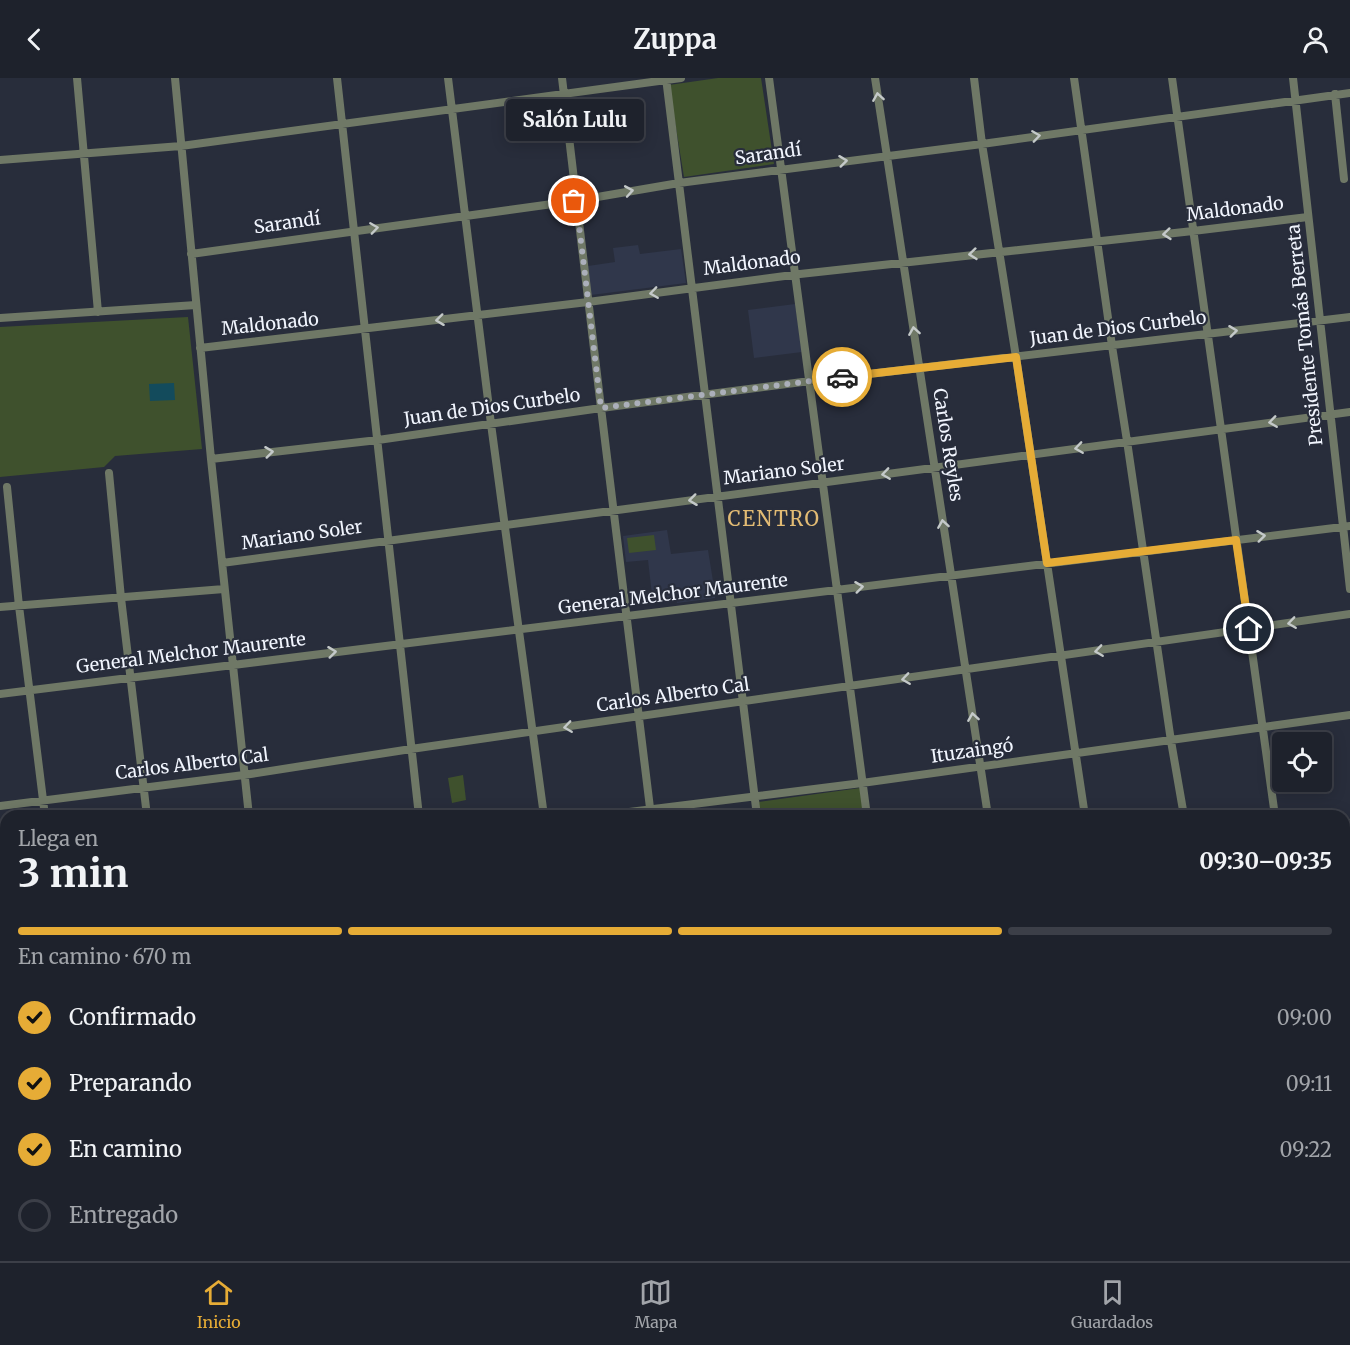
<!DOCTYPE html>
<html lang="es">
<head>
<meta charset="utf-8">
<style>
	:root { --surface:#1e222c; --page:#2b2f38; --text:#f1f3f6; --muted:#a1a4a9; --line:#3c3f48; --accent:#e6ac36 }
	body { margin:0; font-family:Merriweather,serif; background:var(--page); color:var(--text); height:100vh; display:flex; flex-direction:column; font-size:22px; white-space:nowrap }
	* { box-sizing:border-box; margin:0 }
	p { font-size:20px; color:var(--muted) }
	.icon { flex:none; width:33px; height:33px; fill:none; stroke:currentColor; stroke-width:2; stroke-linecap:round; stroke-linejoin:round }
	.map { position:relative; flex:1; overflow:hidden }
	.panel { position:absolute; left:0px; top:732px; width:1350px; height:452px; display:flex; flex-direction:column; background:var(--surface); border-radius:18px 18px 0 0; box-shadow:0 3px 15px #0003,0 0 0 2px var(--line) }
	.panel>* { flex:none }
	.controls { position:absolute; left:1272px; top:654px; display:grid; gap:12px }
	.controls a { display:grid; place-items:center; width:60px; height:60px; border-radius:6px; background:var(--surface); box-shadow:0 3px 15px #0003,0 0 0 2px var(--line); font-size:30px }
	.pin { position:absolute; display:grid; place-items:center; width:51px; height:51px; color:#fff; margin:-26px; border:3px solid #fff; border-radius:50%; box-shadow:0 2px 6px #0007 }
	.courier { position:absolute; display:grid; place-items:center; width:60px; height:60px; margin:-30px; border:4px solid #e6ac36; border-radius:50%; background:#fff; color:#222; box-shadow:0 2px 8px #0007 }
	.bubble { position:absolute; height:42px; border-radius:6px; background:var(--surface); box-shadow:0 3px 15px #0003,0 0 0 2px var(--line); font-size:20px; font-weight:700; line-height:42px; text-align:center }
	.head em { font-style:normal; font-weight:700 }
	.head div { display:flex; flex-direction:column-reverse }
	.head { display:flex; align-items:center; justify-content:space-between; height:102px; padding:0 18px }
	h1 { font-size:39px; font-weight:700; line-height:45px }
	.bar { display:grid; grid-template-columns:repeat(4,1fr); gap:9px 6px; align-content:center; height:72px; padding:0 18px }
	.bar i { height:8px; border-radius:4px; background:var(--line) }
	.bar .active { background:var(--accent) }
	.bar p { grid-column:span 4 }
	ol { padding:0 18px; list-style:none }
	li { display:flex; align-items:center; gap:18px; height:66px }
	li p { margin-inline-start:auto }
	li .icon { padding:6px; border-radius:50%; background:var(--accent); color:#111; stroke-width:4 }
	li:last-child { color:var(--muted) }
	li i { width:33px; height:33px; border:3px solid var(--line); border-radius:50% }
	header { display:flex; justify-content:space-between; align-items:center; height:78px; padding:0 18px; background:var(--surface); font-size:27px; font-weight:700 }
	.menu { display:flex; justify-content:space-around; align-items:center; height:84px; border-top:2px solid var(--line); background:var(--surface); font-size:16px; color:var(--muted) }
	.menu a { display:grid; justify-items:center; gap:3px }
	.menu .active { color:var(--accent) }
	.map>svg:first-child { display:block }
	.built { fill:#30374b }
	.green { fill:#3f512d }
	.water { fill:#134b5c }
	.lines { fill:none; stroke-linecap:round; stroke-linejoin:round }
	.minor { stroke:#6f7866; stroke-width:8 }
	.major { stroke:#afc29e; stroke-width:10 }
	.oneway { stroke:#c4c9c9 }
	.done { stroke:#abafba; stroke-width:6; stroke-dasharray:0 10.8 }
	.route { stroke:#e6ac36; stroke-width:8 }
	.labels { text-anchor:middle; stroke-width:4.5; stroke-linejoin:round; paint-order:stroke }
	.street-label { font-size:18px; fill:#f1f5fe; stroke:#282d3b }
	.neighbourhood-label { font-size:20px; letter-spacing:1.5px; fill:#e2bb74; stroke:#282d3b }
</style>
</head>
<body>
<header><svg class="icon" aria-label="back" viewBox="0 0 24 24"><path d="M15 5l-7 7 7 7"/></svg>Zuppa<svg class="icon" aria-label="person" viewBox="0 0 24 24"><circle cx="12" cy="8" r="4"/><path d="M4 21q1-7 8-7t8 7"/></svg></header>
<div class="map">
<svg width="1350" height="1183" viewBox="0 0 1350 1183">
	<rect width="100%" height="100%" fill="#282d3b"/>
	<path class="built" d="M638 167 640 176 681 171 686 205 591 217 588 188 615 184 613 170Z
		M795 226 802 274 754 280 748 232Z
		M667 452 671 476 708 472 713 503H719L721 516 715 515V520L677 525 676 521 672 522V524L653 526 648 482 626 484 623 458Z"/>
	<path class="green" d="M718 0H761L774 86 684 99 669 7Z
		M188 239 202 371 115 378 104 389 0 399V249Z
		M654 457 656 472 629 475 627 460Z
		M463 697 466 722 452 725 448 700Z
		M860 710 864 738H760L758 724Z"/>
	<path class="water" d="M174 305 175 322 150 323 149 306Z"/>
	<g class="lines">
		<path class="minor" d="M77 0 98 234
			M175 0 211 381 249 738
			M337 0 419 738
			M448 0 491 346 544 738
			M562 0 601 330 651 738
			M666 0 757 738
			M769 0 867 738
			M875 0 988 738
			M974 0 982 66 1016 279 1085 738
			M1074 0 1112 268 1127 363 1171 663 1184 738
			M1172 0 1275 738
			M1293 0 1350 511
			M1335 16 1344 101
			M0 82 181 68 681 0
			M191 176 574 123 679 105 982 66 1350 15
			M0 240 196 227
			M200 270 588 224 800 196 1193 153 1308 139
			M211 381 378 362 601 330 810 303 1350 239
			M109 395 121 520 147 738
			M7 409 19 528 45 738
			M222 485 1350 334
			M0 529 224 511
			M0 616 1350 448
			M0 728 244 697 411 671 1350 536
			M597 738 862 705 1350 637
			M0 809H6
			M1344 837 1350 836
			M1344 845 1350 844
			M1344 965H1350
			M0 1008H6
			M1344 1066 1350 1065
			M0 1114H6
			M97 1178 98 1183
			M200 1178V1183
			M265 1178V1183
			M367 1178V1183
			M468 1178 469 1183
			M598 1178 599 1183
			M703 1178 704 1183
			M813 1178 814 1183
			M922 1178V1183
			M1034 1178 1035 1183
			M1051 1178 1052 1183
			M1138 1178V1183
			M1238 1178 1239 1183
			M1336 1178 1342 1183
			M292 1183 338 1178
			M1150 1183 1210 1178"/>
		<path class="major" d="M1344 747 1350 746
			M1344 757 1350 756
			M0 917 6 916
			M0 926 6 925"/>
	</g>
	<defs><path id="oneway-chevron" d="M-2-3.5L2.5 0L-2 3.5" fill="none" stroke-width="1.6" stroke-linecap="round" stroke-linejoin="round" transform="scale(1.5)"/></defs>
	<g class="oneway">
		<use href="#oneway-chevron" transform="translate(878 19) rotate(-99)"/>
		<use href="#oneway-chevron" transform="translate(1036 58) rotate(-8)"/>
		<use href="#oneway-chevron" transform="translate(843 83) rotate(-7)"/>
		<use href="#oneway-chevron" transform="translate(629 113) rotate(-10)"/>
		<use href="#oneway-chevron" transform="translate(374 150) rotate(-8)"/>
		<use href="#oneway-chevron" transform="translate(1167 156) rotate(174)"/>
		<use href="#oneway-chevron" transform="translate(973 176) rotate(174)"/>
		<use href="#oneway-chevron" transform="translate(654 215) rotate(172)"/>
		<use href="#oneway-chevron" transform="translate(440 242) rotate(173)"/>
		<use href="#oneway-chevron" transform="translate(914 253) rotate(-99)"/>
		<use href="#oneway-chevron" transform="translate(1233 253) rotate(-7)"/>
		<use href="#oneway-chevron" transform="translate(1273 344) rotate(172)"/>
		<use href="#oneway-chevron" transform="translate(1079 370) rotate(172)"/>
		<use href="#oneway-chevron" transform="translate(269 374) rotate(-7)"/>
		<use href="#oneway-chevron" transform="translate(886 396) rotate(172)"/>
		<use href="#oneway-chevron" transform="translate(693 422) rotate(173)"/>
		<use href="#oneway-chevron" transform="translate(943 446) rotate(-99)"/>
		<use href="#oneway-chevron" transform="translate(1261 458) rotate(-7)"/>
		<use href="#oneway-chevron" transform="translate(859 509) rotate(-7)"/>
		<use href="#oneway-chevron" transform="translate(1292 545) rotate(172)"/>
		<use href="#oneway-chevron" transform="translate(1099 573) rotate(172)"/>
		<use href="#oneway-chevron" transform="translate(332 574) rotate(-7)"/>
		<use href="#oneway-chevron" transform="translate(906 601) rotate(172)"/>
		<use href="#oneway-chevron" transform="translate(973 639) rotate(-99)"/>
		<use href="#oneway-chevron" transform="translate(568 649) rotate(172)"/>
	</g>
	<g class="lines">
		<path class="done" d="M574 123 576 122 601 330 842 299"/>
		<path class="route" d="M842 299 1016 279 1047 485 1236 462 1249 551"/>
	</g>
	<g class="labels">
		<g class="street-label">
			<text transform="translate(768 76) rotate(-8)" y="6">Sarandí</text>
			<text transform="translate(1235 131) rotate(-7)" y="6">Maldonado</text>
			<text transform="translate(287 145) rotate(-8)" y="6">Sarandí</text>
			<text transform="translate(752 185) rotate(-7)" y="6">Maldonado</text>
			<text transform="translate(270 246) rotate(-6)" y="6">Maldonado</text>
			<text transform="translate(1118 250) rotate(-7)" y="6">Juan de Dios Curbelo</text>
			<text transform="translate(1305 257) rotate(-96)" y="6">Presidente Tomás Berreta</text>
			<text transform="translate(492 329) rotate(-8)" y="6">Juan de Dios Curbelo</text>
			<text transform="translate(948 367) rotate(81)" y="6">Carlos Reyles</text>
			<text transform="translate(784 393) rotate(-7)" y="6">Mariano Soler</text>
			<text transform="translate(302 457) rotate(-8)" y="6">Mariano Soler</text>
			<text transform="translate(673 516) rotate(-7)" y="6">General Melchor Maurente</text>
			<text transform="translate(191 575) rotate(-7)" y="6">General Melchor Maurente</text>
			<text transform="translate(673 617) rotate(-8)" y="6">Carlos Alberto Cal</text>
			<text transform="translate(972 673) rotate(-8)" y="6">Ituzaingó</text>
			<text transform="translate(192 686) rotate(-7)" y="6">Carlos Alberto Cal</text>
		</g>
		<g class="neighbourhood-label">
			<text x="774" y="448">CENTRO</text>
		</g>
	</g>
</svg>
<div class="controls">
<a><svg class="icon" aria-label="locate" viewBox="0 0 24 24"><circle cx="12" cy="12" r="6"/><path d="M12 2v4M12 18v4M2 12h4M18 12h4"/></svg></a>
</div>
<div class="pin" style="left:574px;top:123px;background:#ea580c"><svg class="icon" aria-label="bag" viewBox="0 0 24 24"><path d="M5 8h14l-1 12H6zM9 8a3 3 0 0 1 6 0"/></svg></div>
<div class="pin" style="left:1249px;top:551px;background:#1f2937"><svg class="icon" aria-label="home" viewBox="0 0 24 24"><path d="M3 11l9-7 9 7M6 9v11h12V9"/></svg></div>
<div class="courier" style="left:842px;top:299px"><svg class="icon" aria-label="car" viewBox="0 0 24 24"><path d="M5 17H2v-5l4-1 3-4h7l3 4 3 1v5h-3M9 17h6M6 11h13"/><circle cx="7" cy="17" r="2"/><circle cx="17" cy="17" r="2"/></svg></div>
<div class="bubble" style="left:506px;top:21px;width:138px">Salón Lulu</div>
<section class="panel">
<div class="head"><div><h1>3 min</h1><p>Llega en</p></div><em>09:30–09:35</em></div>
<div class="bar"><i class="active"></i><i class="active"></i><i class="active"></i><i></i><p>En camino · 670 m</p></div>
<ol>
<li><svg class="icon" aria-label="check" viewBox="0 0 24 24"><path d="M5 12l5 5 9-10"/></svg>Confirmado<p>09:00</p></li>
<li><svg class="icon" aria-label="check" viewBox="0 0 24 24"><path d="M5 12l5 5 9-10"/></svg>Preparando<p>09:11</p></li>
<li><svg class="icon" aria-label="check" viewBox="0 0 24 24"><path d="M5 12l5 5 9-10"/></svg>En camino<p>09:22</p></li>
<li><i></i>Entregado</li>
</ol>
</section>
</div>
<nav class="menu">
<a class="active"><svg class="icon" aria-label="home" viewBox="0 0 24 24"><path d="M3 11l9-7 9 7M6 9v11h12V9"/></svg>Inicio</a>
<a><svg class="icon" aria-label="map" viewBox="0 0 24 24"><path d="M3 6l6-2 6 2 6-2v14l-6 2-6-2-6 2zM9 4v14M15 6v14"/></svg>Mapa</a>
<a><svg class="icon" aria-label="saved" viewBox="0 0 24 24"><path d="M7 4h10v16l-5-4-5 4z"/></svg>Guardados</a>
</nav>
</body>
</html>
